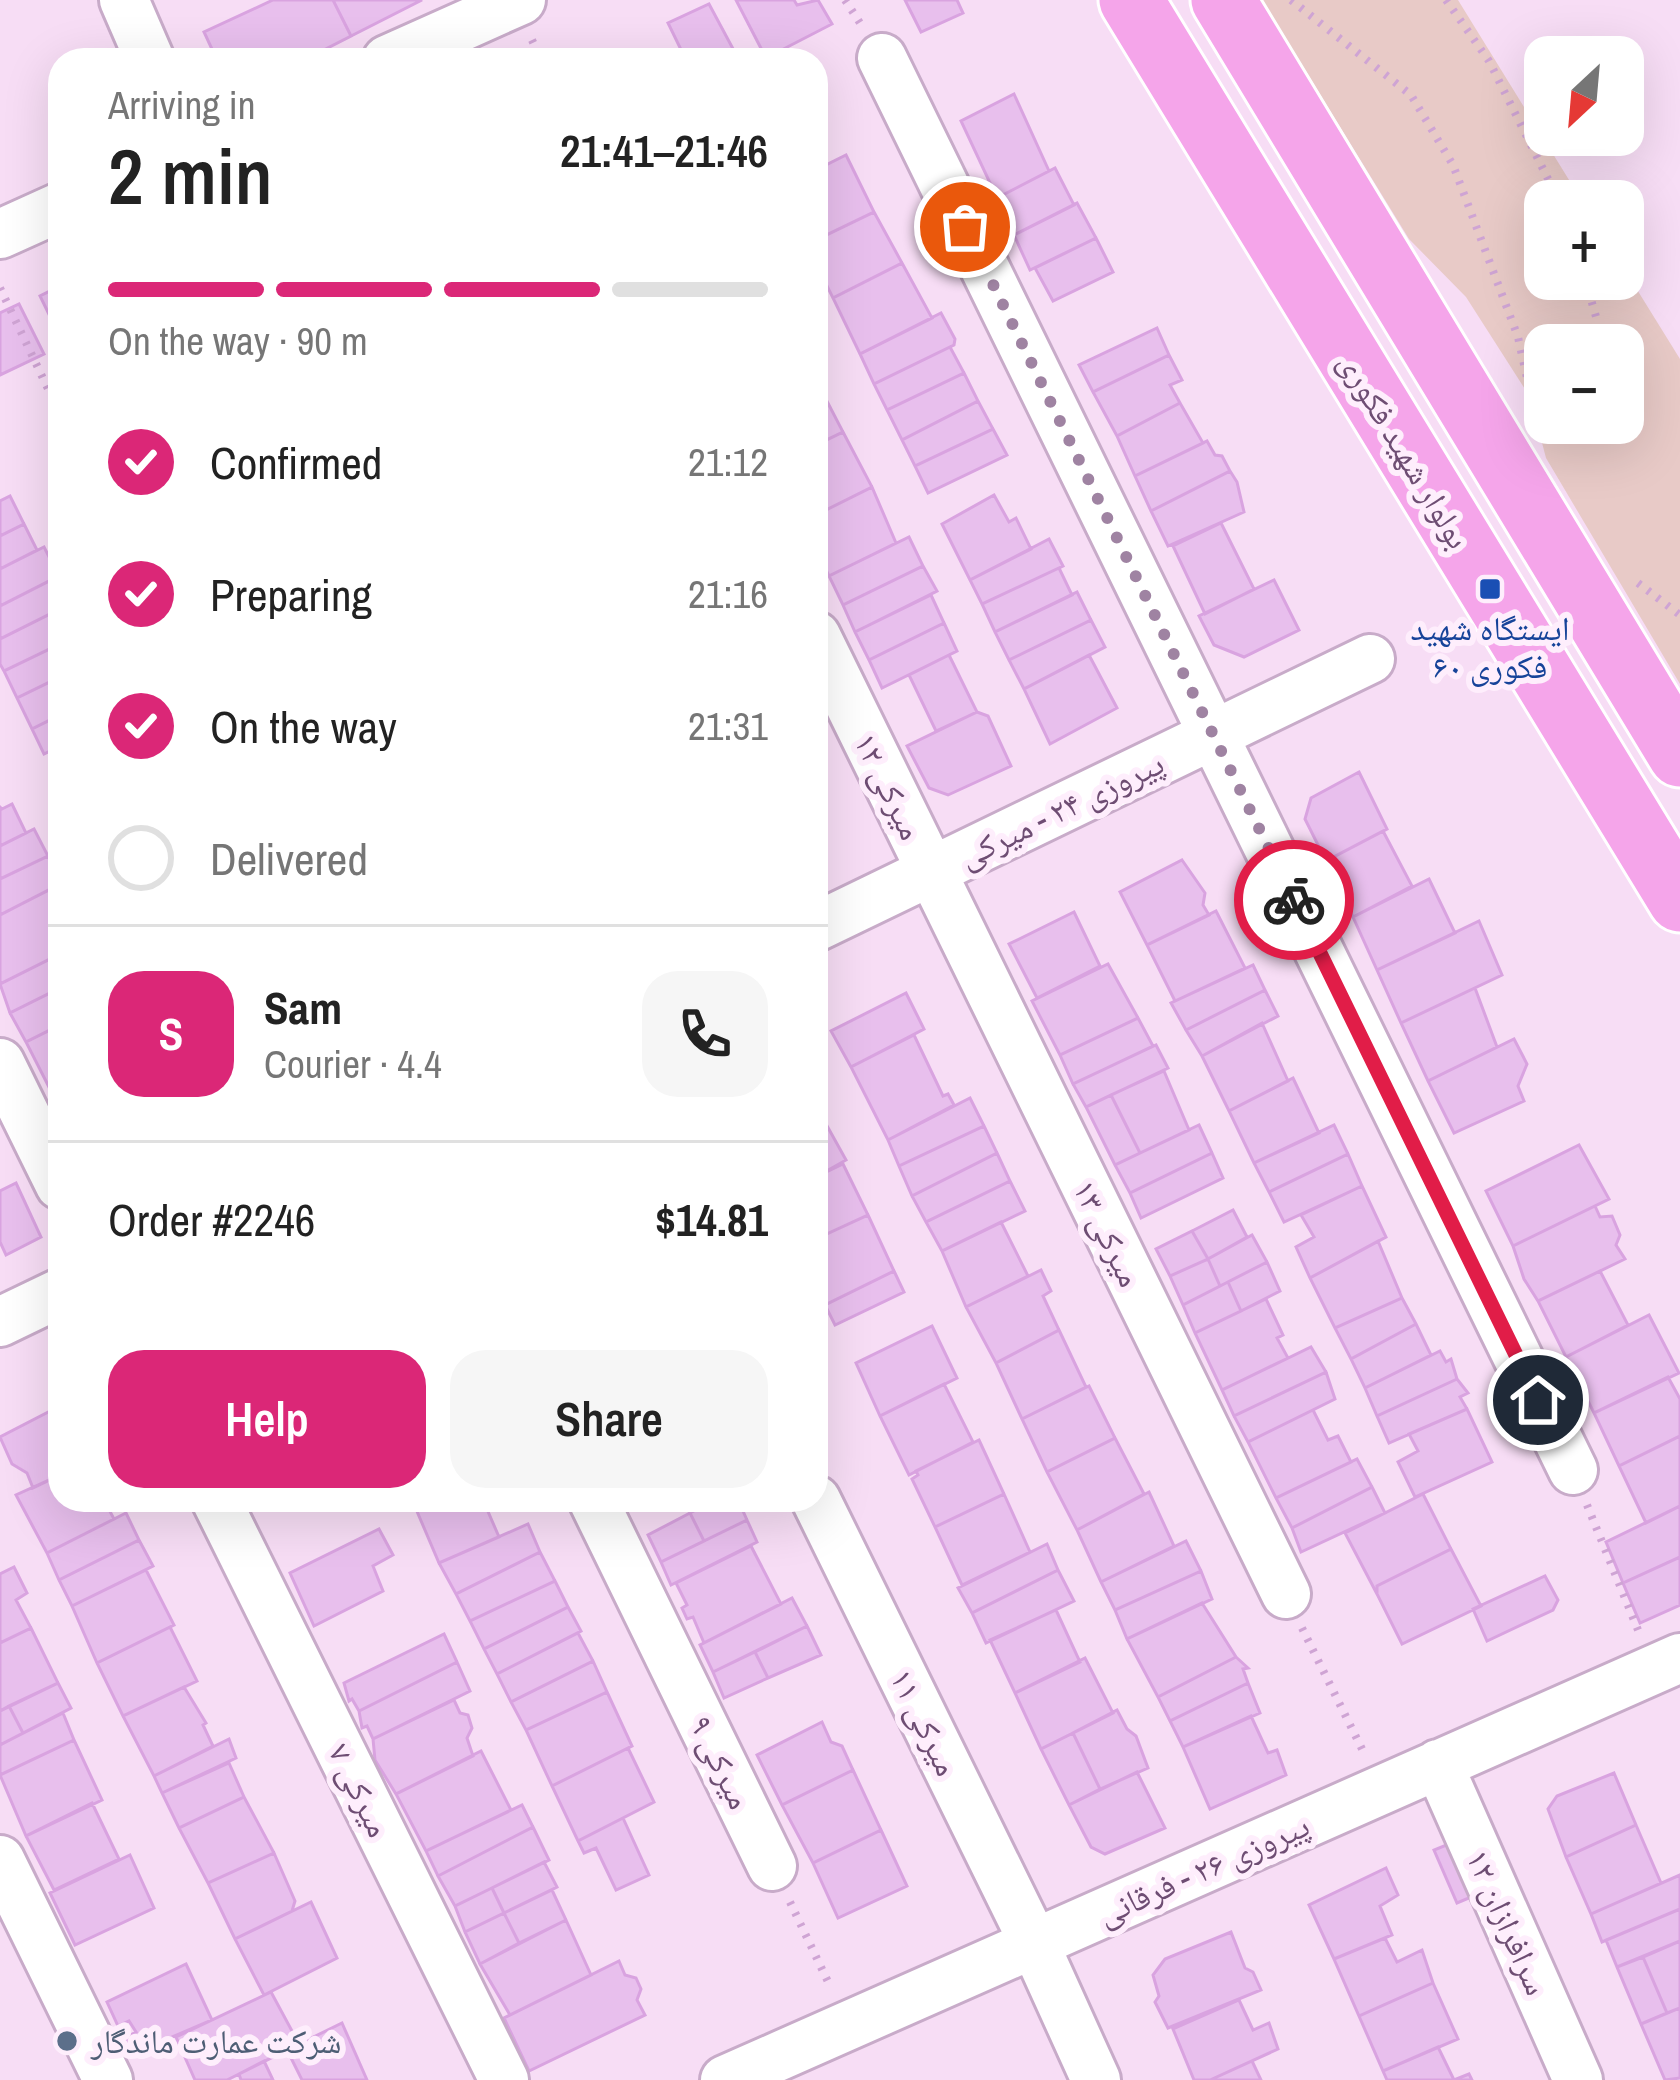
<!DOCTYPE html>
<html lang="en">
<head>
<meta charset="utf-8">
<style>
	:root { --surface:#fff; --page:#f6f6f6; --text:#222; --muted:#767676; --line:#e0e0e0; --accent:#db2777 }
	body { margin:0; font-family:"Archivo Narrow","Noto Naskh Arabic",sans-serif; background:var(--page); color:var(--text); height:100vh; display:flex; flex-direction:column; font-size:45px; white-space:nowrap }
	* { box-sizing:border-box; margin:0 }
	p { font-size:39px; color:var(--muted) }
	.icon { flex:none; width:66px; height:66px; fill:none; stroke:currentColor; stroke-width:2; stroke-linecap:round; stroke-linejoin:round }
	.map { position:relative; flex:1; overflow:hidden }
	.drawer { position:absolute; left:48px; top:48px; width:780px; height:1464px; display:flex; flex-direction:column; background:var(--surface); border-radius:36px; box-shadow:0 12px 48px #0002 }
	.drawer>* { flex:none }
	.needle { width:78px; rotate:206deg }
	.tools { position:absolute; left:1524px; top:36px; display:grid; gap:24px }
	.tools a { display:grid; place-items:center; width:120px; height:120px; border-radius:24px; background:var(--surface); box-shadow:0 12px 48px #0002; font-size:60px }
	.pin { position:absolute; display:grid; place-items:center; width:102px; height:102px; color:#fff; margin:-51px; border:6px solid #fff; border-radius:50%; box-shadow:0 3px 12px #0007 }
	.courier { position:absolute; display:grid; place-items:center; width:120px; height:120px; margin:-60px; border:9px solid #e11d48; border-radius:50%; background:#fff; color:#222; box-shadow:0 3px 15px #0007 }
	.head em { font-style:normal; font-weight:600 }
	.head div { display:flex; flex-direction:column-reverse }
	.head { display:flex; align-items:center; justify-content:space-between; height:204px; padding:0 60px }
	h1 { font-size:78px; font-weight:600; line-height:90px }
	.bar { display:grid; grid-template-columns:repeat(4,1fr); gap:18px 12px; align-content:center; height:144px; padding:0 60px }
	.bar i { height:15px; border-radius:9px; background:var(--line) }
	.bar .on { background:var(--accent) }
	.bar p { grid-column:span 4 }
	.line { display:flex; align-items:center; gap:30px; padding:0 60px; border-top:3px solid var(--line) }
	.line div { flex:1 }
	.round { display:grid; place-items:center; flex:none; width:126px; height:126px; border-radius:36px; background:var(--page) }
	ol { padding:0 60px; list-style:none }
	li { display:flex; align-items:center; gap:36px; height:132px }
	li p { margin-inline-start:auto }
	li .icon { padding:12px; border-radius:50%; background:var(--accent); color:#fff; stroke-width:4 }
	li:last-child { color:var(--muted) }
	li i { width:66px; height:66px; border:6px solid var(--line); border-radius:50% }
	.primary-button { display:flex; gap:24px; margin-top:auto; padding:24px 60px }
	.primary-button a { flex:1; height:138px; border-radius:36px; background:var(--accent); color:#fff; font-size:48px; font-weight:600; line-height:138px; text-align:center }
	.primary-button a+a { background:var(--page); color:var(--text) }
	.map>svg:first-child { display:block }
	.residential { fill:#f7ddf5; fill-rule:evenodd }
	.green { fill:#e8cac7; fill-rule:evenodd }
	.building { fill:#e8bfed; stroke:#d9a3e0; stroke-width:3 }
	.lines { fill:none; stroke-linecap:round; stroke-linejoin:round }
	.minor-casing { stroke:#c8abc9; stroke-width:54 }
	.major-casing { stroke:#fff; stroke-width:69 }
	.path { stroke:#cfa4d4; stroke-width:8; stroke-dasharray:3 9; stroke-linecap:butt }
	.minor { stroke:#fff; stroke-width:48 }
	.major { stroke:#f5a5ea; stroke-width:63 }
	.done { stroke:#9f83a2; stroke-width:12; stroke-dasharray:0 21.6 }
	.route { stroke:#e11d48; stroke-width:15 }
	.transit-dot { fill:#1a4fb4; stroke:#feeefc; stroke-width:4.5 }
	.service-dot { fill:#5c6f8a; stroke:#feeefc; stroke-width:4.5 }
	.labels { text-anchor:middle; stroke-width:12; stroke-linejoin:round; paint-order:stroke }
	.street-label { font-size:33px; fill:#6e4d73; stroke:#feeefc }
	.transit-label { font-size:33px; fill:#164399; stroke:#feeefc }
	.service-label { font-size:33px; fill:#4e5e75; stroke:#feeefc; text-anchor:start }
</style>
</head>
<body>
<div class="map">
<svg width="1680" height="2080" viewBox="0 0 1680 2080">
	<rect width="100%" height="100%" fill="#fbe8f9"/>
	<path class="residential" d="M0 0H1680V2080H0ZM1545 57H1623V135H1545ZM60 60H816V1500H60ZM1545 201H1623V279H1545ZM1545 345H1623V423H1545Z"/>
	<path class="green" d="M1262 0H1458L1582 201H1545V279H1623V267L1680 359V684L1546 458 1530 397 1466 297 1409 239ZM1545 345H1623V423H1545Z"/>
	<path class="building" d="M273 0H333L351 36 304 60H217L204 32Z
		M333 0H422L351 36Z
		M736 0H794L797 5 818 0 832 24 766 58Z
		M905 0H957L963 13 921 32Z
		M709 4 739 60H686L668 23Z
		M1014 94 1049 171 997 198 961 121Z
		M846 155 874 212 816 240V170Z
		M1055 168 1074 205 1014 235 997 198Z
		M1077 203 1096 238 1030 270 1014 235Z
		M874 212 902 263 833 298 816 264V240Z
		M1096 238 1113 272 1053 301 1035 268Z
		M902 263 932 318 860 354 833 298Z
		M60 286V335H59L40 296Z
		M19 304 44 354 0 375V313Z
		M941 313 955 339 954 345 874 384 860 354Z
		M1157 328 1169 355 1093 392 1079 365Z
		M950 347 964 373 887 410 874 384Z
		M1169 355 1182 380 1170 385 1180 403 1117 436 1093 392Z
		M964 373 978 401 902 440 887 410Z
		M816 380 843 432 816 445Z
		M978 401 993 429 915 466 902 440Z
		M1180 403 1203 443 1135 476 1117 436Z
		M993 429 1007 455 928 493 915 466Z
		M843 432 872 487 816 515V445Z
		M1207 441 1215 455 1222 456 1230 471 1151 511 1135 476Z
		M1230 471 1237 482 1244 512 1168 546 1151 511Z
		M872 487 896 543 829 576 816 549V515Z
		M994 495 1009 522 1016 518 1031 549 970 580 942 524Z
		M10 496 24 524 0 536V501Z
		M1221 523 1254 589 1205 614 1173 546Z
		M24 524 37 550 0 569V536Z
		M909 537 923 566 843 605 829 576Z
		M1049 539 1063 566 982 604 970 580Z
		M44 547 59 576 0 606V569Z
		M923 566 937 591 855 632 843 605Z
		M1059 568 1072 595 995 632 982 604Z
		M59 576 60 609 0 639V606Z
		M1274 580 1299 630 1244 657 1214 645 1199 616Z
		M1077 592 1091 620 1009 660 995 632Z
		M931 595 944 623 869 660 855 632Z
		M60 609V644L4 671 0 664V639Z
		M1091 620 1105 647 1024 689 1009 660Z
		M944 623 957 651 882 688 869 660Z
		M60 644V677L17 698 4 671Z
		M949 655 977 712 936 731 909 675Z
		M1089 655 1117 708 1050 744 1024 689Z
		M60 677V715L32 729 17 698Z
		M977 712 988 716 1011 766 948 795 929 788 907 746Z
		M60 715V746L44 754 32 729Z
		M1359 772 1387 829 1326 861 1305 819 1311 798Z
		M12 804 26 833 0 846V807L2 809Z
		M34 829 48 856 0 879V846Z
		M1383 831 1412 886 1353 917 1326 861Z
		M48 856 60 884 0 915V879Z
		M1182 860 1205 893 1203 905 1209 915 1147 945 1120 892Z
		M1429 879 1455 933 1377 970 1353 917Z
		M55 887 60 898V954L0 984V915Z
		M1216 911 1245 968 1175 1001 1147 945Z
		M1074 912 1100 966 1037 998 1009 944Z
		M1479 921 1502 975 1401 1023 1377 970Z
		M60 954V988L10 1013 0 984Z
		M1108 964 1138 1018 1060 1055 1032 1001Z
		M1253 965 1265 990 1186 1030 1171 1003Z
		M60 988V1025L26 1042 10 1013Z
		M1475 988 1497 1047 1428 1081 1401 1023Z
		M1265 990 1278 1016 1202 1056 1186 1030Z
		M906 993 924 1029 851 1067 831 1031Z
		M1138 1018 1153 1046 1073 1084 1060 1055Z
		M1262 1023 1288 1081 1229 1111 1202 1056Z
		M60 1025V1092L53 1095 26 1042Z
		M914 1035 943 1096 948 1094 954 1105 888 1140 851 1067Z
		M1514 1039 1527 1064 1518 1086 1524 1101 1454 1133 1428 1081Z
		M1156 1045 1168 1068 1086 1107 1073 1084Z
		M1164 1071 1189 1130 1140 1153 1111 1095Z
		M1293 1078 1319 1133 1254 1163 1229 1111Z
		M1111 1095 1140 1153 1115 1165 1086 1107Z
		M970 1098 984 1126 899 1166 888 1140Z
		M816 1106 846 1160 816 1177Z
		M1199 1125 1212 1153 1130 1193 1115 1165Z
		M1334 1125 1348 1154 1269 1192 1254 1163Z
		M984 1126 997 1153 912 1196 899 1166Z
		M1579 1145 1609 1199 1513 1246 1486 1191Z
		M997 1153 1010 1181 926 1222 912 1196Z
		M1212 1153 1223 1178 1141 1218 1130 1193Z
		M1348 1154 1362 1186 1284 1222 1269 1192Z
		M843 1164 868 1215 816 1239V1177Z
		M1010 1181 1025 1211 942 1251 926 1222Z
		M16 1183 41 1237 6 1255 0 1242V1191Z
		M1362 1186 1386 1237 1310 1278 1296 1247 1314 1237 1301 1215Z
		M1595 1206 1600 1217 1612 1216 1620 1235 1616 1245 1625 1259 1538 1301 1524 1279 1513 1246Z
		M1233 1210 1247 1237 1208 1259 1192 1231Z
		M868 1215 894 1271 825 1305 816 1286V1239Z
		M1001 1222 1028 1276 966 1307 942 1251Z
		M1192 1231 1208 1259 1170 1276 1156 1249Z
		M1252 1235 1267 1262 1220 1286 1208 1259Z
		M1378 1241 1402 1298 1335 1328 1310 1278Z
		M1208 1259 1220 1286 1183 1305 1170 1276Z
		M1267 1262 1280 1291 1241 1311 1228 1282Z
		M1041 1270 1051 1291 1043 1296 1059 1330 996 1363 966 1307Z
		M894 1271 904 1292 835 1325 825 1305Z
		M1600 1271 1628 1325 1566 1357 1538 1301Z
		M1228 1282 1241 1311 1195 1333 1183 1305Z
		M1402 1298 1416 1324 1351 1359 1335 1328Z
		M1266 1299 1283 1335 1277 1338 1288 1358 1222 1390 1195 1333Z
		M1649 1315 1679 1373 1594 1413 1566 1357Z
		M1416 1324 1431 1355 1365 1388 1351 1359Z
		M932 1326 957 1378 880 1416 856 1363Z
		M1059 1330 1086 1387 1022 1419 996 1363Z
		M1311 1347 1326 1372 1234 1416 1222 1390Z
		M1440 1351 1446 1362 1451 1359 1457 1379 1377 1416 1365 1388Z
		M1326 1372 1335 1399 1248 1442 1234 1416Z
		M1668 1377 1680 1399V1436L1619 1466 1594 1413Z
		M1457 1379 1468 1393 1460 1397 1467 1409 1389 1443 1377 1416Z
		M944 1384 973 1442 909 1475 880 1416Z
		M1089 1386 1115 1438 1047 1472 1022 1419Z
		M60 1406V1475L33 1488 27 1473 12 1464 0 1437Z
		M1467 1409 1492 1462 1415 1497 1398 1462 1418 1451 1409 1434Z
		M1313 1410 1328 1440 1338 1436 1351 1462 1276 1498 1248 1442Z
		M1680 1436V1506L1646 1523 1619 1466Z
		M1115 1438 1144 1494 1077 1530 1047 1472Z
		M979 1440 1004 1494 935 1527 912 1479 918 1475 916 1471Z
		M1357 1459 1372 1487 1292 1528 1276 1498Z
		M60 1475V1500H104L114 1519 47 1553 16 1495Z
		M1372 1487 1385 1513 1301 1552 1292 1528Z
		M1149 1492 1174 1546 1101 1582 1077 1530Z
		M1004 1494 1030 1552 962 1585 935 1527Z
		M1423 1494 1451 1549 1377 1586V1594L1345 1533Z
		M434 1500H483L499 1537 439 1563 416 1509Z
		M715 1500H738L747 1520 704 1541 690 1513Z
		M1680 1506V1557L1623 1583 1606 1542Z
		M126 1513 139 1540 59 1580 47 1553Z
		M690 1513 704 1541 661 1562 648 1535Z
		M747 1520 757 1542 671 1585 661 1562Z
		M528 1524 540 1552 456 1594 439 1563Z
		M379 1529 393 1555 373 1566 383 1591 314 1626 290 1573Z
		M139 1540 153 1566 72 1606 59 1580Z
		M1186 1541 1201 1571 1115 1610 1101 1582Z
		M1047 1544 1058 1570 972 1613 958 1588Z
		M751 1546 781 1604 704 1643 693 1617 687 1619 682 1608 687 1605 676 1583Z
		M1451 1549 1481 1606 1402 1644 1377 1594V1586Z
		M540 1552 555 1581 470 1621 456 1594Z
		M1680 1557V1605L1640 1623 1623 1583Z
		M14 1567 27 1593 16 1600 31 1628 0 1643V1574Z
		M146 1570 174 1625 97 1663 72 1606Z
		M1058 1570 1074 1601 986 1643 972 1613Z
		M1201 1571 1212 1599 1127 1639 1115 1610Z
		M1545 1576 1558 1600 1553 1610 1487 1641 1473 1609Z
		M555 1581 568 1607 484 1649 470 1621Z
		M792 1598 807 1626 713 1672 700 1645Z
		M1202 1603 1236 1657 1158 1697 1127 1639Z
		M568 1607 581 1631 497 1674 484 1649Z
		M1056 1610 1080 1662 1015 1693 990 1640Z
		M807 1626 821 1655 768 1678 755 1652Z
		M170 1627 197 1681 123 1716 97 1663Z
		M31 1628 58 1683 0 1711V1643Z
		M578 1633 593 1661 511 1702 497 1674Z
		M444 1634 457 1662 359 1711 352 1699 349 1701 344 1683Z
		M755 1652 768 1678 724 1698 713 1672Z
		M1236 1657 1248 1668 1243 1669 1248 1683 1170 1721 1158 1697Z
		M1085 1658 1113 1713 1041 1749 1015 1693Z
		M593 1661 607 1692 526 1730 511 1702Z
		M457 1662 470 1691 373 1739 367 1726 362 1728 359 1711Z
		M58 1683 71 1708 23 1733 9 1706Z
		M1248 1683 1260 1713 1183 1747 1170 1721Z
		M184 1687 206 1723 203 1725 213 1746 154 1776 123 1716Z
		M607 1692 632 1746 552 1786 526 1730Z
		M454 1700 460 1713 468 1715 472 1728 467 1738 473 1756 396 1794 375 1760 373 1739Z
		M9 1706 23 1733 0 1745V1711Z
		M1117 1710 1127 1729 1136 1736 1148 1768 1100 1789 1073 1733Z
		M63 1713 74 1740 0 1775V1745Z
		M1251 1716 1268 1753 1277 1750 1286 1775 1210 1809 1183 1747Z
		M822 1722 831 1742 842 1746 853 1770 782 1805 757 1755Z
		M1073 1733 1100 1789 1069 1805 1041 1749Z
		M229 1739 236 1758 162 1793 154 1776Z
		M74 1740 102 1800 26 1836 0 1775Z
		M628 1748 654 1802 578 1841 552 1786Z
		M481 1751 511 1810 426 1851 396 1794Z
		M229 1763 244 1797 179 1828 162 1793Z
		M853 1770 881 1830 813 1863 782 1805Z
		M1137 1772 1165 1828 1105 1854 1091 1847 1069 1805Z
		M1614 1773 1636 1825 1566 1857 1548 1809 1557 1796Z
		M244 1797 274 1853 208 1883 179 1828Z
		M92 1803 119 1859 54 1890 26 1836Z
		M522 1805 533 1827 438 1876 426 1851Z
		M623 1818 649 1875 616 1890 596 1848 584 1853 578 1841Z
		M1636 1825 1661 1883 1591 1914 1566 1857Z
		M533 1827 549 1860 455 1906 438 1876Z
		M881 1830 907 1886 838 1918 813 1863Z
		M1466 1837 1488 1890 1457 1903 1434 1850Z
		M274 1853 295 1901 292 1911 235 1939 208 1883Z
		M130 1855 154 1908 75 1945 50 1893Z
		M544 1862 557 1887 504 1913 492 1888Z
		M1386 1868 1398 1895 1380 1906 1392 1935 1334 1959 1309 1905Z
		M1680 1875V1909L1602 1942 1591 1914Z
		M492 1888 504 1913 465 1932 455 1906Z
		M552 1890 566 1920 519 1943 504 1913Z
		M311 1902 337 1958 264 1995 235 1939Z
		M1680 1909V1941L1617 1967 1606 1940Z
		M504 1913 519 1943 480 1964 465 1932Z
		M566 1920 591 1975 510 2015 480 1964Z
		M1231 1932 1245 1968 1253 1972 1261 1990 1168 2028 1155 2002 1159 1996 1153 1975 1165 1959Z
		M1385 1938 1397 1962 1422 1950 1433 1983 1359 2016 1334 1959Z
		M1680 1941V2008L1667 2013 1643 1957Z
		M1643 1957 1667 2013 1641 2024 1617 1967Z
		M619 1961 625 1975 636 1978 641 1989 637 2000 645 2015 529 2071 504 2018Z
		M186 1964 212 2020 132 2054 125 2038 136 2032 129 2021 118 2026 107 2002Z
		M1433 1983 1458 2039 1383 2071 1359 2016Z
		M271 1992 299 2044 227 2080H195L176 2037Z
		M1239 2000 1253 2030 1269 2023 1278 2049 1210 2080H1194L1173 2029Z
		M1680 2008V2078L1665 2080 1641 2024Z
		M342 2023 367 2080H302L287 2050Z
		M1438 2047 1454 2080 1469 2074 1472 2080H1387L1383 2071Z
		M264 2061 273 2080H241L239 2074Z
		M1252 2061 1261 2080H1210L1234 2069Z"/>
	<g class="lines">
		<defs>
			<path id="minor" d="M124 0 150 60
				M882 58 1573 1470
				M387 60 521 0
				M0 234 60 207
				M816 636 1286 1594
				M816 927 1370 659
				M0 1063 60 1185
				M0 1322 60 1293
				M216 1500 504 2080
				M593 1500 772 1866
				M816 1500 1034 1943 1096 2080
				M1438 1764 1578 2080
				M0 1860 108 2080
				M725 2080 1680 1658"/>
			<path id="major" d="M1131 0 1680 900
				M1223 0 1680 755"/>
		</defs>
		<use href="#minor" class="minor-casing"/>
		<use href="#major" class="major-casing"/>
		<path class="path" d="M845 0 862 26
			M1291 0 1411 95 1453 165 1518 337 1534 410
			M1446 0 1489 61 1559 201
			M532 40 541 60
			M1585 279 1604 344
			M0 288 60 414
			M1638 583 1680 615
			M1587 1505 1638 1630
			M1302 1628 1365 1755
			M790 1902 830 1986"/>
		<use href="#minor" class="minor"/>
		<use href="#major" class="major"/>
	</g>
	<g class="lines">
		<path class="done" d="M965 227 1294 900"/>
		<path class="route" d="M1294 900 1538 1400"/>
	</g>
	<rect class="transit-dot" x="1478" y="577" width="24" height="24" rx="6"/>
	<circle class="service-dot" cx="67" cy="2041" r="12"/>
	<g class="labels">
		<g class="street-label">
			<text transform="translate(1405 450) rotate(59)" y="12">بولوار شهید فکوری</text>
			<text transform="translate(889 786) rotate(64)" y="12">میرکی ۱۲</text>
			<text transform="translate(1061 809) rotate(-26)" y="12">پیروزی ۲۴ - میرکی</text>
			<text transform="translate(1108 1233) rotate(64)" y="12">میرکی ۱۳</text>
			<text transform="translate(925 1722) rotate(64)" y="12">میرکی ۱۱</text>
			<text transform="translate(721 1762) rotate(64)" y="12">میرکی ۹</text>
			<text transform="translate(360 1790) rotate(64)" y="12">میرکی ۷</text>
			<text transform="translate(1203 1869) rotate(-24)" y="12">پیروزی ۲۶ - فرقانی</text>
			<text transform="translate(1508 1922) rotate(66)" y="12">سرافرازان ۱۲</text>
		</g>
		<g class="transit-label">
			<text x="1490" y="640">ایستگاه شهید<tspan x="1490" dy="38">فکوری ۶۰</tspan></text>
		</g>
		<g class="service-label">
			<text x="91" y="2053">شرکت عمارت ماندگار</text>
		</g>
	</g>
</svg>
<div class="tools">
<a><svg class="needle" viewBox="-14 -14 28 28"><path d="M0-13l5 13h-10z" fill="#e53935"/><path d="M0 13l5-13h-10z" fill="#767676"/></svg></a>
<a>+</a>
<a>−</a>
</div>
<div class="pin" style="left:965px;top:227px;background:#ea580c"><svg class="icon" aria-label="bag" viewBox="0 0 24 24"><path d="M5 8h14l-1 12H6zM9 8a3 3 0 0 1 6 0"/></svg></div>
<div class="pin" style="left:1538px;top:1400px;background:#1f2937"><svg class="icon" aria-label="home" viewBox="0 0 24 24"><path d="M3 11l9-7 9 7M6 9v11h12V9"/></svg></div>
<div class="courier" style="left:1294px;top:900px"><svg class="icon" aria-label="bike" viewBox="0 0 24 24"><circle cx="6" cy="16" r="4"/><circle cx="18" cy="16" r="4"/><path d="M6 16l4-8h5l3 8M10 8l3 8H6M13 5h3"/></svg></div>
<section class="drawer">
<div class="head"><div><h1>2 min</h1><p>Arriving in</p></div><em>21:41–21:46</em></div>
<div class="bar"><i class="on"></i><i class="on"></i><i class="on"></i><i></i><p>On the way · 90 m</p></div>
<ol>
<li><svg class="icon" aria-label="check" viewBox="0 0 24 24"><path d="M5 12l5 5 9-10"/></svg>Confirmed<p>21:12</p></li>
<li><svg class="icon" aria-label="check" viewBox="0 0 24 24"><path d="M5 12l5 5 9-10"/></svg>Preparing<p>21:16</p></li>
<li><svg class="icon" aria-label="check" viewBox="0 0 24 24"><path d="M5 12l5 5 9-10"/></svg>On the way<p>21:31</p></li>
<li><i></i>Delivered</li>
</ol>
<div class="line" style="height:216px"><b class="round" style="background:var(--accent);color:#fff">S</b><div><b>Sam</b><p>Courier · 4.4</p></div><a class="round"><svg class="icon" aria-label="phone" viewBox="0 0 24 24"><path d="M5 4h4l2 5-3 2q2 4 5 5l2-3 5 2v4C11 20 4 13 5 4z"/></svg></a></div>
<div class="line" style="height:156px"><div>Order #2246</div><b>$14.81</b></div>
<div class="primary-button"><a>Help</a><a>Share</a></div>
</section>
</div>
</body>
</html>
